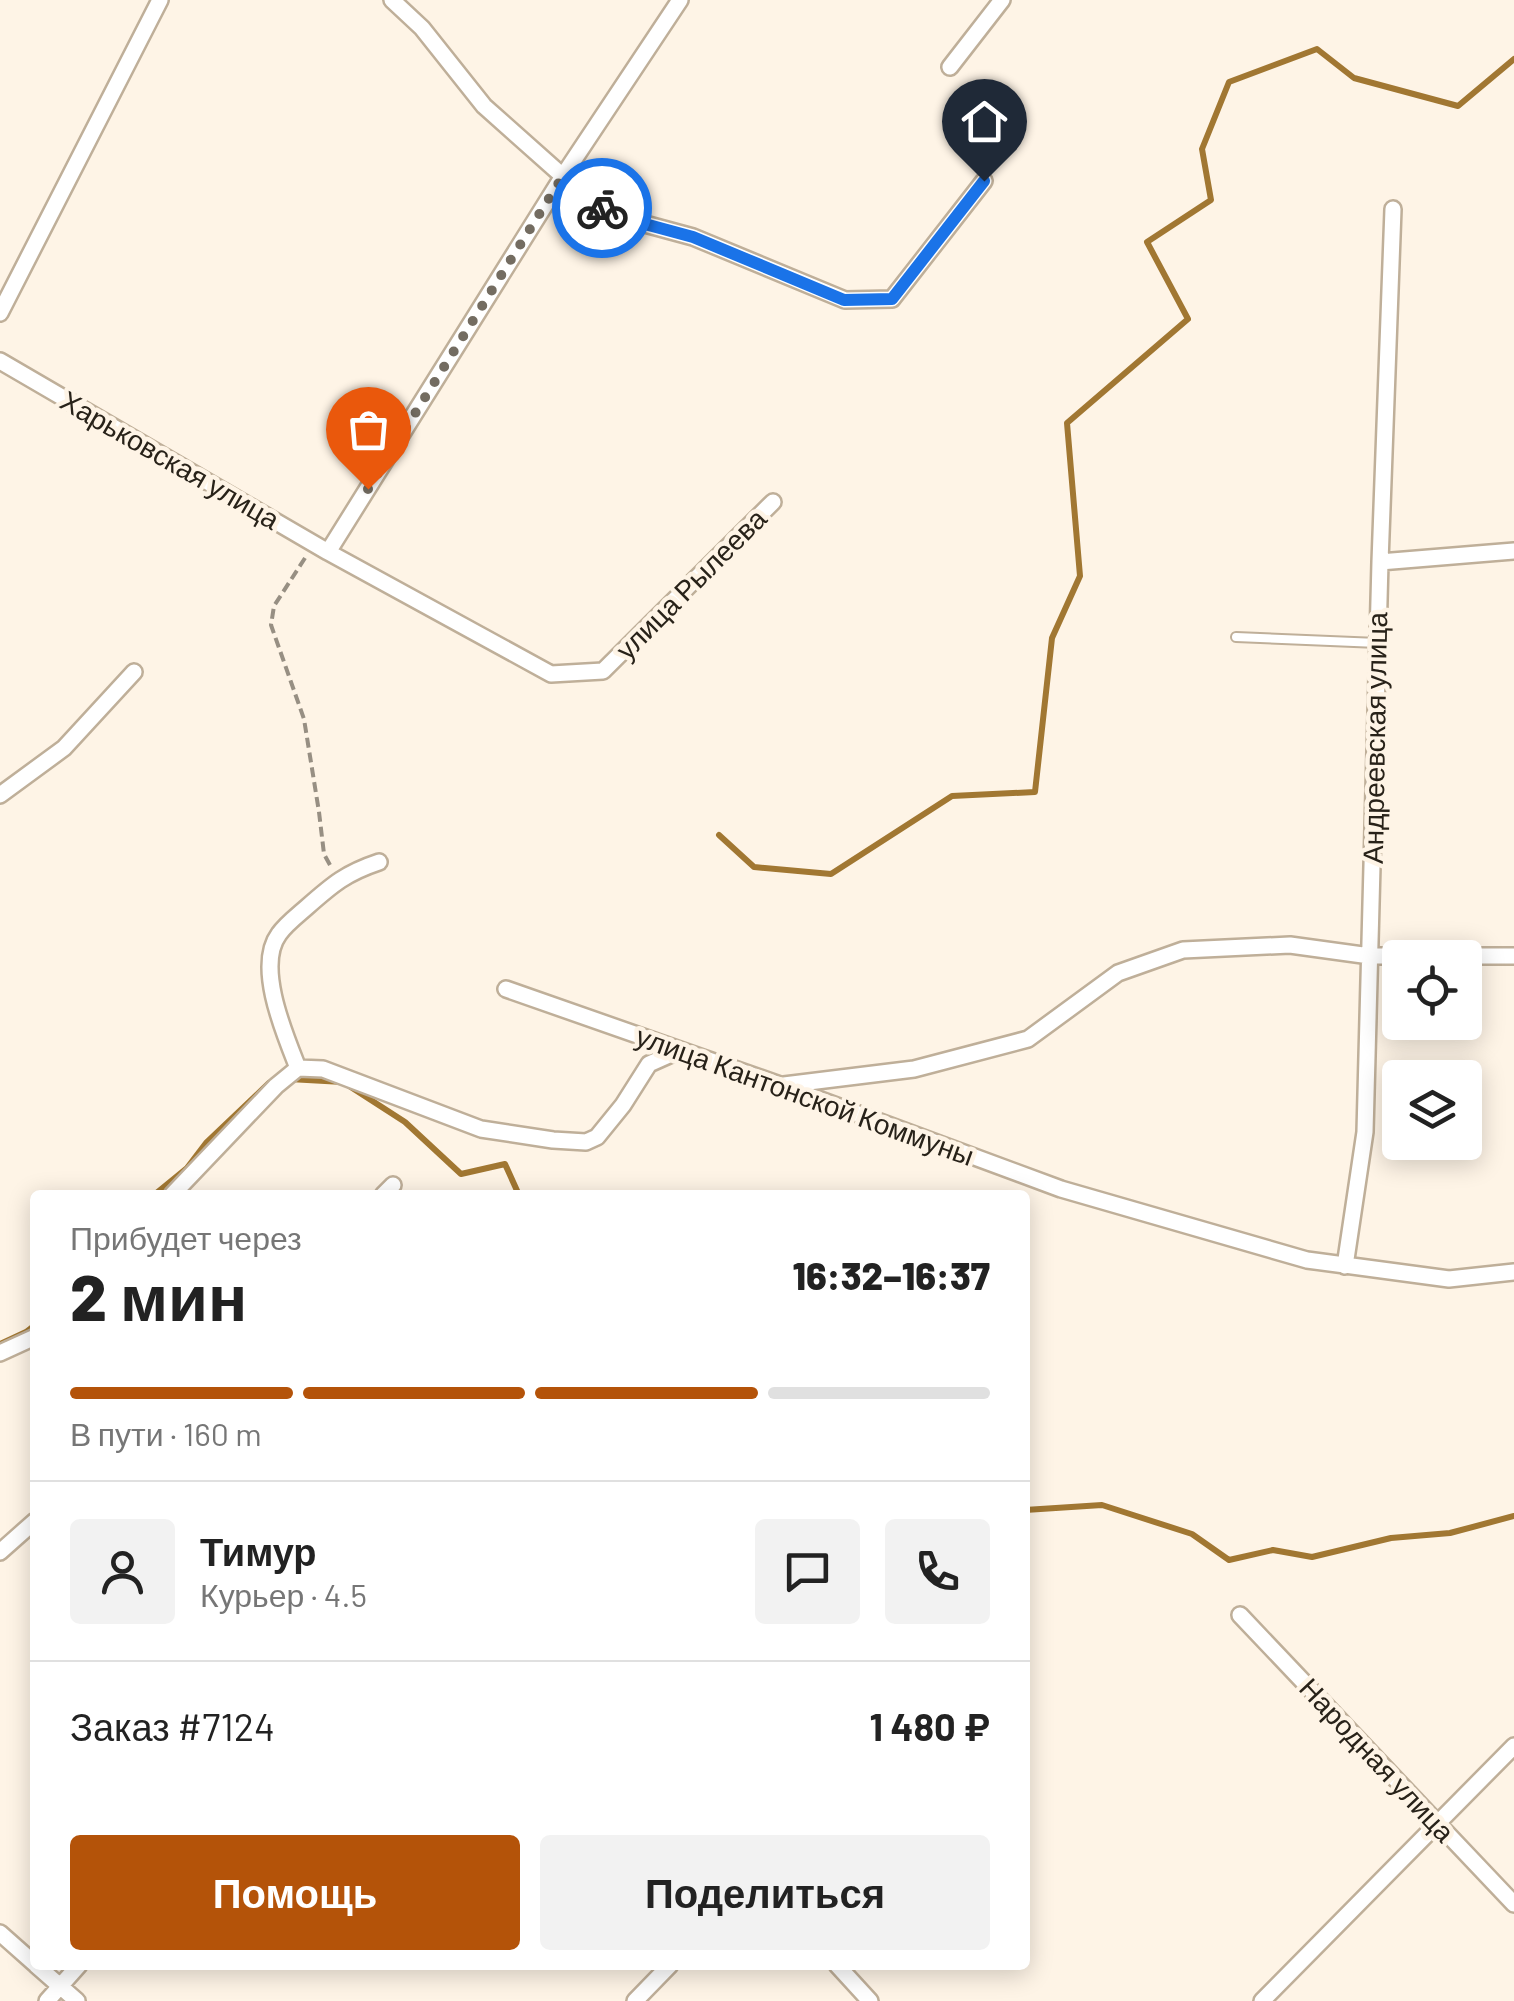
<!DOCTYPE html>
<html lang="ru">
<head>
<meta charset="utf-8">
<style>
	:root { --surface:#fff; --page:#f2f2f2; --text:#222; --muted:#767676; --line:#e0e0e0; --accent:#b45309 }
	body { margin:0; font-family:Barlow,sans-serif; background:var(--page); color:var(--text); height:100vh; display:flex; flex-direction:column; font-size:38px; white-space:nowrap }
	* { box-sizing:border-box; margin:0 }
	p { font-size:32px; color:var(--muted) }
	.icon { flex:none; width:55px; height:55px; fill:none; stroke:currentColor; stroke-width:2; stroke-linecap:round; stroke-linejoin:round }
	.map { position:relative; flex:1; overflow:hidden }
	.drawer { position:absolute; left:30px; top:1190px; width:1000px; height:780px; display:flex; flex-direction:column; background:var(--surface); border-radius:10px; box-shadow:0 5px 25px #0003 }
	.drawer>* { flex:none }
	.tools { position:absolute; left:1382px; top:940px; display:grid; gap:20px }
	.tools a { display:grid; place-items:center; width:100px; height:100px; border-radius:10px; background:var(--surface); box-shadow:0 5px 25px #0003; font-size:50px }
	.pin { position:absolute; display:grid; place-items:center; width:85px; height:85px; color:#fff; margin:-102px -42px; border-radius:50% 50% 50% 0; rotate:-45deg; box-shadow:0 0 10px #0007 }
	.pin .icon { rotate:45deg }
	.courier { position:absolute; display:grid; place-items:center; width:100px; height:100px; margin:-50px; border:8px solid #1a73e8; border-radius:50%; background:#fff; color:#222; box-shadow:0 2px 12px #0007 }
	.overview em { font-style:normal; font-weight:800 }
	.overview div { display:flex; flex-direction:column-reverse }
	.overview { display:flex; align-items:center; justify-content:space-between; height:170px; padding:0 40px }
	h1 { font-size:65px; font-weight:800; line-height:75px }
	.bar { display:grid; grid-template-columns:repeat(4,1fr); gap:15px 10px; align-content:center; height:120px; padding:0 40px }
	.bar i { height:12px; border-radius:8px; background:var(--line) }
	.bar .current { background:var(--accent) }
	.bar p { grid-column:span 4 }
	.line { display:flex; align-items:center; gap:25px; padding:0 40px; border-top:2px solid var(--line) }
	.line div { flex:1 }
	.round { display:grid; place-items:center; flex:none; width:105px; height:105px; border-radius:10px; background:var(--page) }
	.cta { display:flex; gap:20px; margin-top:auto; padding:20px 40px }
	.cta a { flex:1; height:115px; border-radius:10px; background:var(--accent); color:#fff; font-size:40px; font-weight:800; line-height:115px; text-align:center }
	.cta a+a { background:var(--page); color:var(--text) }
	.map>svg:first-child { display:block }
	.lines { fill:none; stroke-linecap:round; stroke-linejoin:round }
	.stream { stroke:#a17732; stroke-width:6 }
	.lane-casing { stroke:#bfaf99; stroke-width:12 }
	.street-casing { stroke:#bfaf99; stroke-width:20 }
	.path { stroke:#978f83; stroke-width:4; stroke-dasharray:10 5; stroke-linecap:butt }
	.lane { stroke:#fff; stroke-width:8 }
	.street { stroke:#fff; stroke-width:15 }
	.done { stroke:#736c61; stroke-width:10; stroke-dasharray:0 18 }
	.route { stroke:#1a73e8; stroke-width:12 }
	.labels { text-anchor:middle; stroke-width:9; stroke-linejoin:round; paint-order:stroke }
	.street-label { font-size:28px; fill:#282219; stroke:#fef4e6 }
</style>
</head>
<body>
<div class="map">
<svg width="1514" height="2001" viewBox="0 0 1514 2001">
	<rect width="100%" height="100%" fill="#fef4e6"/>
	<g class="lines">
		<path class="stream" d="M719 835 754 867 831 874 952 796 1035 792 1052 638 1080 576 1067 423 1188 319 1147 242 1211 200 1202 149 1229 82 1317 49 1354 78 1458 106 1514 59
			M289 1079 343 1082 405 1122 461 1174 505 1164 519 1195
			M154 1195 187 1168 206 1143 269 1083
			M0 1344 26 1332 35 1325
			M1025 1510 1102 1505 1192 1534 1229 1560 1273 1550 1312 1557 1391 1538 1450 1533 1514 1516"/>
		<defs>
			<path id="lane" d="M1236 637 1378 643"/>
			<path id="street" d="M392 0 422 28 484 106 593 203 619 217 693 237 845 300 892 299 984 181
				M950 67 1002 0
				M0 313 160 0
				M0 361 328 552 551 674 603 671 773 502
				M328 552 563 176 680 0
				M1380 562 1514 551
				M0 795 64 748 134 672
				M506 989 780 1085 1061 1189 1307 1260 1449 1279 1514 1272
				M298 1068 323 1069 481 1129 553 1140 586 1142 597 1137 623 1105 649 1064 678 1051
				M298 1068C285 1035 255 966 279 934 286 924 298 915 307 907 333 884 346 873 379 862
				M784 1085 914 1069 1028 1039 1118 973 1183 950 1290 945 1370 956H1514
				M172 1195 276 1086 298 1068
				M383 1195 393 1185
				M1345 1266 1365 1132 1380 562 1393 209
				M0 1353 35 1337
				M0 1552 35 1521
				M1240 1615 1514 1904
				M0 1933 35 1964
				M36 1965 77 2001
				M837 1965 870 2001
				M47 2001 79 1965
				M635 2001 670 1965
				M1262 2001 1514 1746"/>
		</defs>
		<use href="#lane" class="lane-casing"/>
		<use href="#street" class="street-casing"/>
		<path class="path" d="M305 558 274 606 271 625 304 719 319 812 324 854 330 865"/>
		<use href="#lane" class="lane"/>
		<use href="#street" class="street"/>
	</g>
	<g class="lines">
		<path class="done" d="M368 489 563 176 593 203 602 208"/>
		<path class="route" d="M602 208 619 217 693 237 844 300 892 299 984 181"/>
	</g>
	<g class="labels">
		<g class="street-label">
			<text transform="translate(170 460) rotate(30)" y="10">Харьковская улица</text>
			<text transform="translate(691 584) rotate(-45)" y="10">улица Рылеева</text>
			<text transform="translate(1375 738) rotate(-89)" y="10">Андреевская улица</text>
			<text transform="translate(805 1096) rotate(20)" y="10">улица Кантонской Коммуны</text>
			<text transform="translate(1377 1760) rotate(47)" y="10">Народная улица</text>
		</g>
	</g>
</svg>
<div class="tools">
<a><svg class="icon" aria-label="locate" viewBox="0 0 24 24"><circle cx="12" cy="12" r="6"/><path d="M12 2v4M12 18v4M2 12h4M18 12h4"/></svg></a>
<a><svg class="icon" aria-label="layers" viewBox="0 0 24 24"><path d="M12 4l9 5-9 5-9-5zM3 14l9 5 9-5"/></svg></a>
</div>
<div class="pin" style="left:368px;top:489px;background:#ea580c"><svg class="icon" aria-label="bag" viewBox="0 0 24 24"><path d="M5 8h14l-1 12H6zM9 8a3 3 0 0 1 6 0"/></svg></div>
<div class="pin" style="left:984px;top:181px;background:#1f2937"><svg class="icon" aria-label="home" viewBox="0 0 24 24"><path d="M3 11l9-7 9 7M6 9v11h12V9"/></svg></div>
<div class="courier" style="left:602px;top:208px"><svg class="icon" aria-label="bike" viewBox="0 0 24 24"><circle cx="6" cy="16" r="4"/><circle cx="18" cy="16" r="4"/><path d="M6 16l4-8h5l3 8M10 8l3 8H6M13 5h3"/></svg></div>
<section class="drawer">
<div class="overview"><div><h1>2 мин</h1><p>Прибудет через</p></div><em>16:32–16:37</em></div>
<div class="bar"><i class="current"></i><i class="current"></i><i class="current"></i><i></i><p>В пути · 160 m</p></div>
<div class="line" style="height:180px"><a class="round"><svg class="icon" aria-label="person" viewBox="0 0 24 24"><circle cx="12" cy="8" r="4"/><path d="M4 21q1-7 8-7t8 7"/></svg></a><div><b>Тимур</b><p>Курьер · 4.5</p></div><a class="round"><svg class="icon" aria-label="chat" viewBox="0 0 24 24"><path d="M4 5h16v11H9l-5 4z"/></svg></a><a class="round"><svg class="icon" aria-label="phone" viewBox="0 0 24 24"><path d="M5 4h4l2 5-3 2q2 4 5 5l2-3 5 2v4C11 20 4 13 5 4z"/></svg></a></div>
<div class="line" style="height:130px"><div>Заказ #7124</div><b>1 480 ₽</b></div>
<div class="cta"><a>Помощь</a><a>Поделиться</a></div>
</section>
</div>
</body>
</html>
